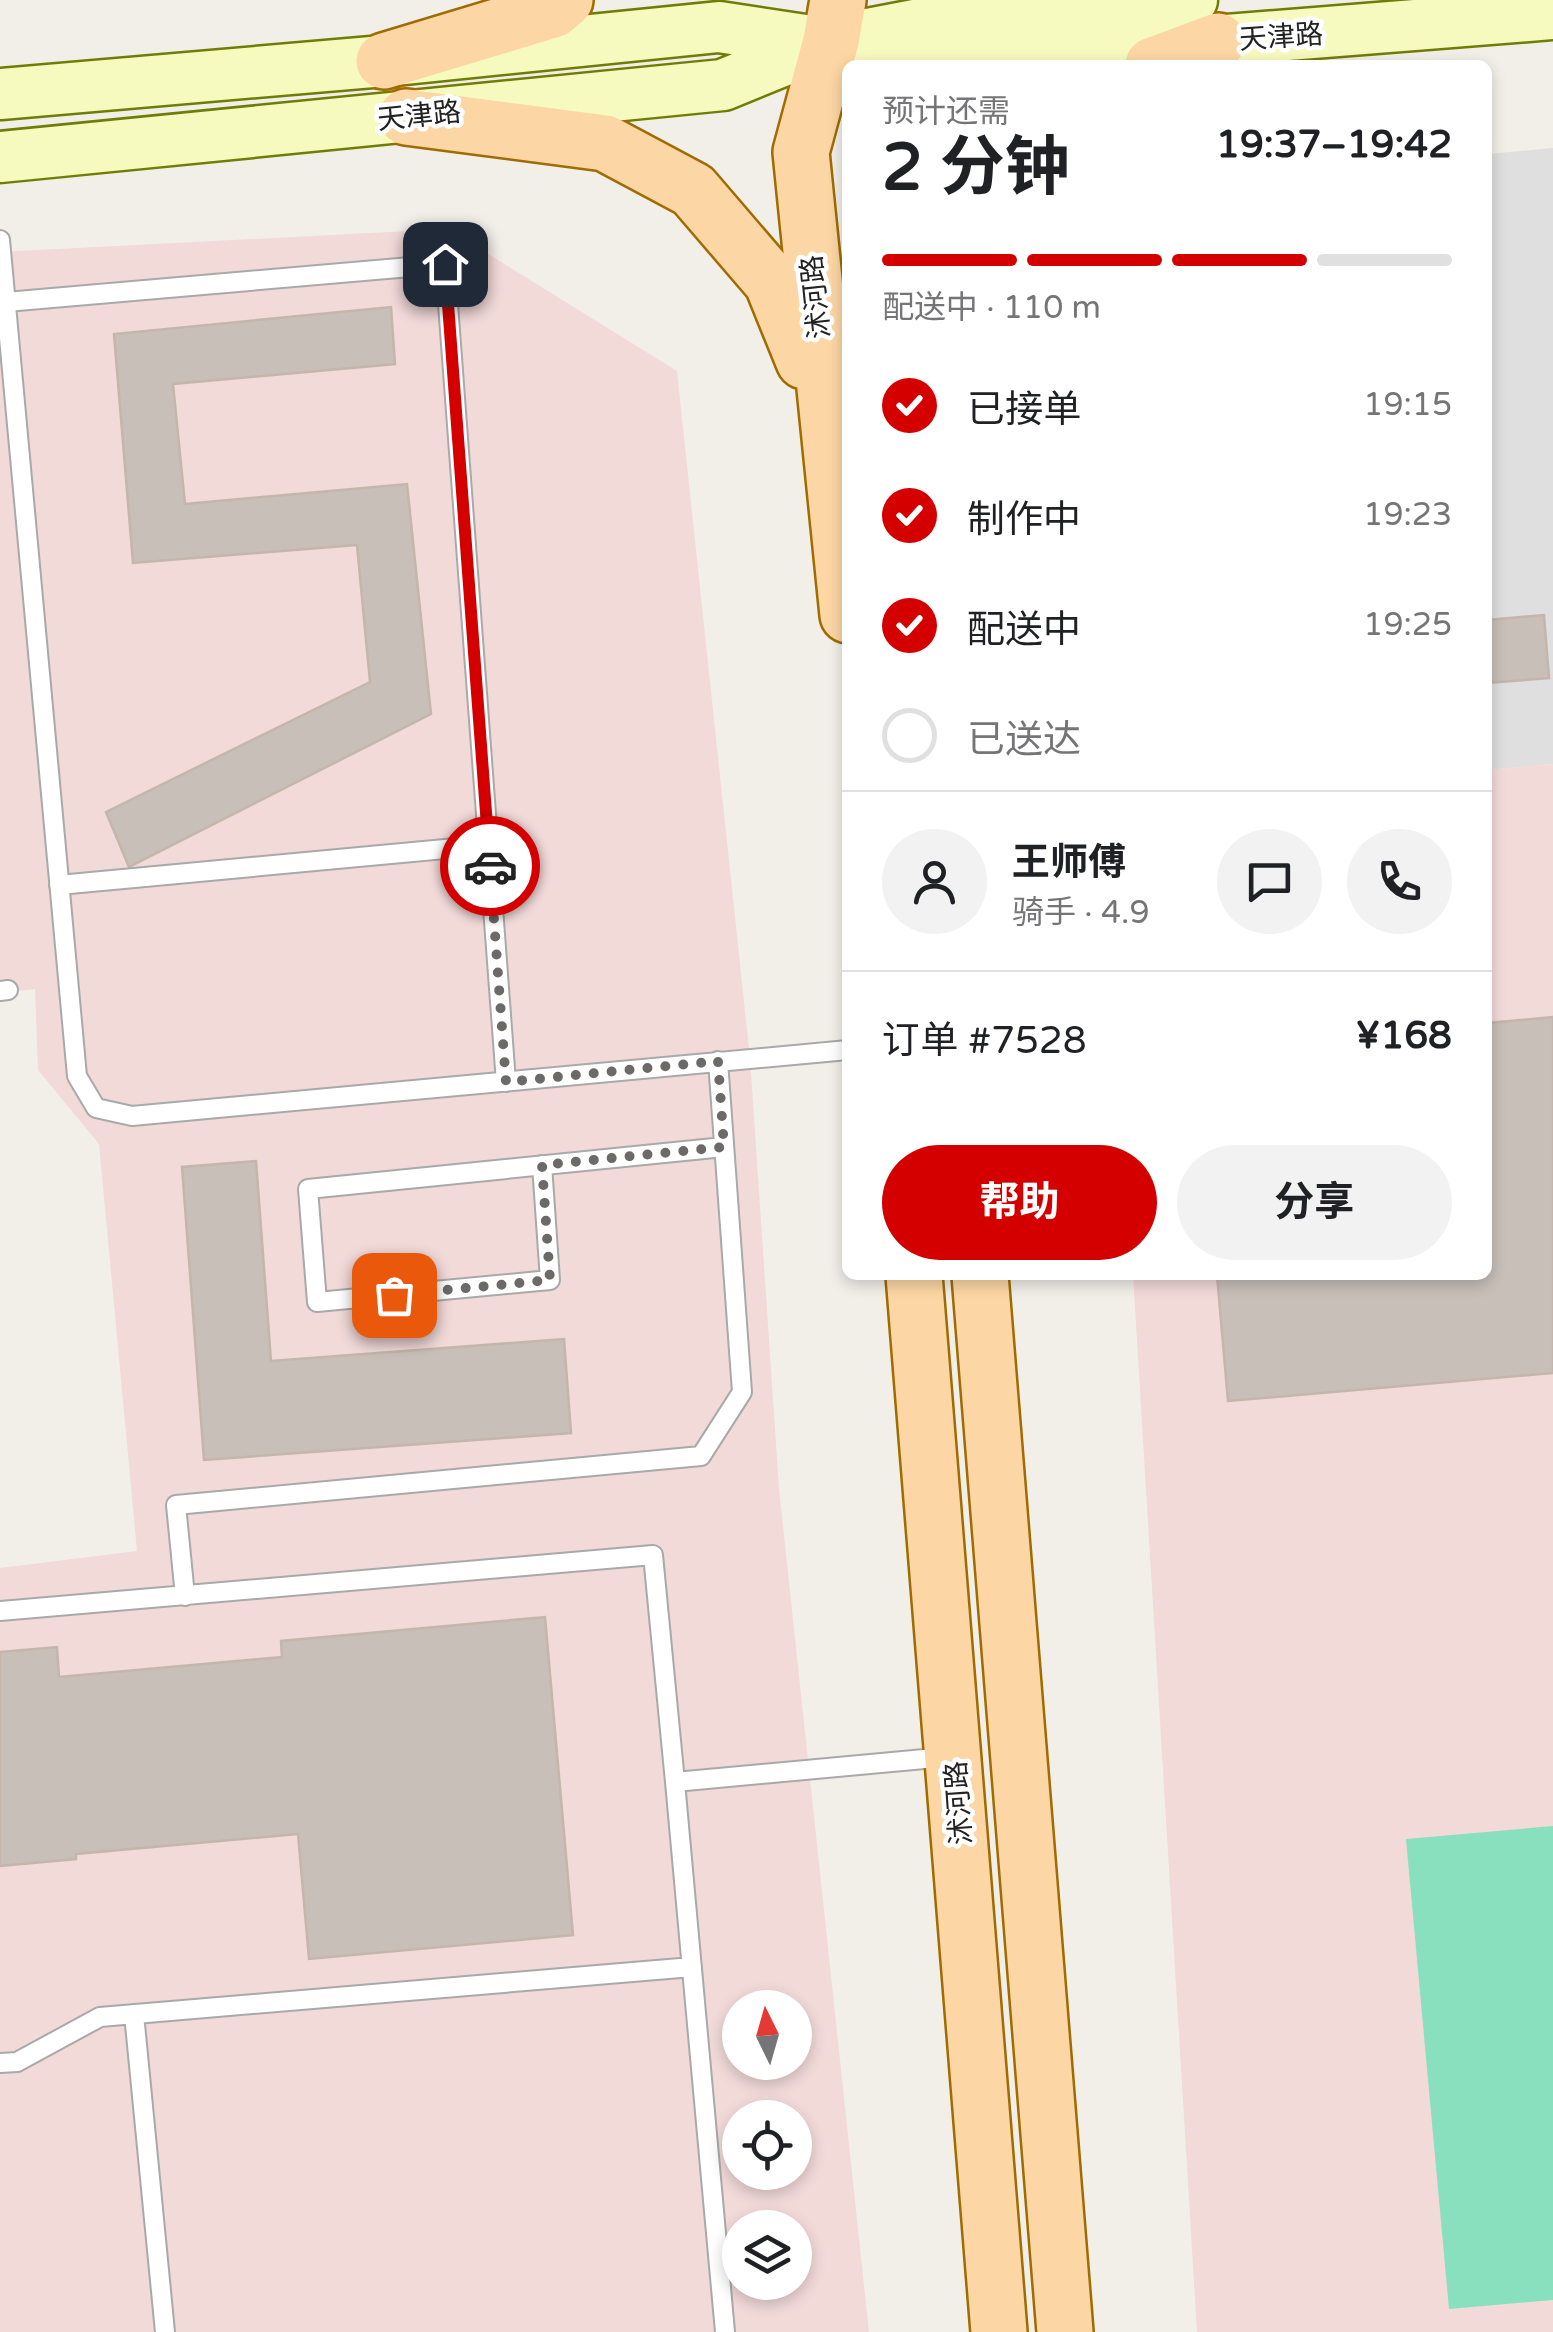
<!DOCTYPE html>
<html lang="zh">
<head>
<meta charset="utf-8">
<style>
	:root { --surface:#fff; --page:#f2f2f2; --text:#202124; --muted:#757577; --line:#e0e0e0; --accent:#d40000 }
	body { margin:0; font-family:"Varela Round","Noto Sans SC",sans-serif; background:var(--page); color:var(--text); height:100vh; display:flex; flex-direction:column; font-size:38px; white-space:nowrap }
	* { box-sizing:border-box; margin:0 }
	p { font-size:32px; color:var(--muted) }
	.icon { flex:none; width:55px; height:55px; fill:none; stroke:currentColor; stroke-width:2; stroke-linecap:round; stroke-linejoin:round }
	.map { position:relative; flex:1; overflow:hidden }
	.sheet { position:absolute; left:842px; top:60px; width:650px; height:1220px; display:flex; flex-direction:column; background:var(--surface); border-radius:15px; box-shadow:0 5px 15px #0003 }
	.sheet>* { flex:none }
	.needle { width:65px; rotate:355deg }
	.controls { position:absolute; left:722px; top:1990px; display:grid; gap:20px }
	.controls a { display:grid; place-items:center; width:90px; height:90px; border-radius:50%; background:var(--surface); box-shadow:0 5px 15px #0003; font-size:50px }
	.pin { position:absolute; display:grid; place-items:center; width:85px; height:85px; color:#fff; margin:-42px; border-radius:20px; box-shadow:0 5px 15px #0006 }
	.courier { position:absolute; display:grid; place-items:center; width:100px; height:100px; margin:-50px; border:8px solid #d40000; border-radius:50%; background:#fff; color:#222; box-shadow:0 2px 12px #0007 }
	.headline em { font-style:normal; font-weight:700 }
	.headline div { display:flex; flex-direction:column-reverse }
	.headline { display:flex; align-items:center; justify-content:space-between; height:170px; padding:0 40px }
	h1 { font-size:65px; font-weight:700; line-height:75px }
	.bar { display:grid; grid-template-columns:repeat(4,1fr); gap:15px 10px; align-content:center; height:120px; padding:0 40px }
	.bar i { height:12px; border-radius:8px; background:var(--line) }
	.bar .active { background:var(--accent) }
	.bar p { grid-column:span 4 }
	.line { display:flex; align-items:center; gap:25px; padding:0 40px; border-top:2px solid var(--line) }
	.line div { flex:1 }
	.round { display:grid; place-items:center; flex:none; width:105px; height:105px; border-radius:52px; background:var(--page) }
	ol { padding:0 40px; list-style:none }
	li { display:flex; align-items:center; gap:30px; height:110px }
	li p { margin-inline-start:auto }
	li .icon { padding:10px; border-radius:50%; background:var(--accent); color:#fff; stroke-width:4 }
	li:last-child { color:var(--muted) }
	li i { width:55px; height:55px; border:5px solid var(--line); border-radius:50% }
	.action { display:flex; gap:20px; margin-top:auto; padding:20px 40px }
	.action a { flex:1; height:115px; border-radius:60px; background:var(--accent); color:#fff; font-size:40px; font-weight:700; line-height:115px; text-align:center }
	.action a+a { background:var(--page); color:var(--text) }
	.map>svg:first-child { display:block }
	.residential { fill:#e0dfdf }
	.commercial { fill:#f2dad9; fill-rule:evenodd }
	.pitch { fill:#88e0be }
	.building { fill:#c7bfb8; stroke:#c4b6ab; stroke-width:2.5 }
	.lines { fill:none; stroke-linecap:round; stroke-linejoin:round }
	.service-casing { stroke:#a9a9a9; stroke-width:22 }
	.secondary-casing { stroke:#707d05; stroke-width:55 }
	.primary-casing { stroke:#a06b00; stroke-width:60 }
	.service { stroke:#fff; stroke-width:18 }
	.secondary { stroke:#f7fabf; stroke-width:50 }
	.primary { stroke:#fcd6a4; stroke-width:55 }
	.done { stroke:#6b6a68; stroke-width:10; stroke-dasharray:0 18 }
	.route { stroke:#d40000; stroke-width:12 }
	.labels { text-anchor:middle; stroke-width:9; stroke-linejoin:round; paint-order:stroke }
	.street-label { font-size:28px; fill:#222; stroke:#fff }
</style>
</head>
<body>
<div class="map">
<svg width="1553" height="2332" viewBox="0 0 1553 2332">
	<rect width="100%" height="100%" fill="#f2efe9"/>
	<path class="residential" d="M1553 148V764L1488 770V154Z"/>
	<path class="commercial" d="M448 229 677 371 750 1058 779 1488 869 2332H0V1568L137 1551 99 1144 38 1070 35 989 0 993V252ZM740 2008H795V2062H740ZM740 2118H795V2172H740ZM740 2228H795V2282H740Z
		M1553 764V2332H1197L1133 1275H1488V770Z"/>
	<path class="pitch" d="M1553 1826V2300L1449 2309 1406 1839Z"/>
	<path class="building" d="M391 307 395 364 173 384 185 504 407 484 431 714 129 867 106 812 370 682 357 545 133 563 114 334Z
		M1544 615 1549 678 1488 683V620Z
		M1553 1017V1373L1228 1401 1217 1275H1488V1023Z
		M256 1161 271 1361 564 1339 571 1433 204 1460 182 1167Z
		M545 1617 573 1935 309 1959 298 1834 76 1854V1859L0 1866V1652L57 1647 59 1677 282 1657 281 1641Z"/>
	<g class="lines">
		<defs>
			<path id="service" d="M0 240 77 1076 96 1108 132 1116 848 1050
				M6 302 445 264 506 1082
				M59 885 488 845
				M0 991 8 990
				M542 1165 550 1280 317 1302 308 1189 724 1147
				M185 1596 176 1505 701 1456 742 1392 718 1061
				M0 1611 653 1555 675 1782
				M134 2014 165 2332
				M0 2063 17 2062 100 2017 692 1967
				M725 2332 675 1782 946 1757"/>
			<path id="secondary" d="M0 94 384 61 719 27 950 62 1553 14
				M0 157 723 85 831 41 946 19 1192 0"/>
			<path id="primary" d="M838 0 831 41 801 152 848 615
				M384 61 553 10 565 0
				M1153 65 1218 41
				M406 117 605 143 693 190 772 282 804 361
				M914 1275 999 2332
				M980 1275 1065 2332"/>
		</defs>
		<use href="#service" class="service-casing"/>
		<use href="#secondary" class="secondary-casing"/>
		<use href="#primary" class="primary-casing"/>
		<use href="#service" class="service"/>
		<use href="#secondary" class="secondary"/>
		<use href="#primary" class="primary"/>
	</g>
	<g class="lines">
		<path class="done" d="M394 1295 550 1280 542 1165 724 1147 718 1061 506 1082 490 866"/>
		<path class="route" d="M445 264 490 866"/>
	</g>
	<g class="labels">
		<g class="street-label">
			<text transform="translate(1281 36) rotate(-4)" y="10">天津路</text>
			<text transform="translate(419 115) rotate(-6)" y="10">天津路</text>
			<text transform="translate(815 297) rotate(-96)" y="10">沭河路</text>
			<text transform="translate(958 1803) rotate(-94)" y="10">沭河路</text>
		</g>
	</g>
</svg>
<div class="controls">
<a><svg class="needle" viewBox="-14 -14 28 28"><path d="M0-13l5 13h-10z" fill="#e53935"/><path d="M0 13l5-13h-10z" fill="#757577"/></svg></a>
<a><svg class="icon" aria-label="locate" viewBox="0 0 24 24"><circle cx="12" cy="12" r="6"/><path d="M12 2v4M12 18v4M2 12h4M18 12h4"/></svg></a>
<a><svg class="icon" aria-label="layers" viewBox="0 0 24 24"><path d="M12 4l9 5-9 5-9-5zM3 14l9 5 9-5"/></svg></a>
</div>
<div class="pin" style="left:394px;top:1295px;background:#ea580c"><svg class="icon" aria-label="bag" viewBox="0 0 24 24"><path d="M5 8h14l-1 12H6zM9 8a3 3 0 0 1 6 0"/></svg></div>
<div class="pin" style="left:445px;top:264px;background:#1f2937"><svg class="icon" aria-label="home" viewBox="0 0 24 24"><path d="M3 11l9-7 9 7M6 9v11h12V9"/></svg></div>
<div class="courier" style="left:490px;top:866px"><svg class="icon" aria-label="car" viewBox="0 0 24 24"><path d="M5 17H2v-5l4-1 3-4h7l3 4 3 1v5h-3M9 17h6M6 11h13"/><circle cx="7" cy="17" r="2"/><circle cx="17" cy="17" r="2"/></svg></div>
<section class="sheet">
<div class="headline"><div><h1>2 分钟</h1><p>预计还需</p></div><em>19:37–19:42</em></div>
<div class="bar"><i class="active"></i><i class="active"></i><i class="active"></i><i></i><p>配送中 · 110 m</p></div>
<ol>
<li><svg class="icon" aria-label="check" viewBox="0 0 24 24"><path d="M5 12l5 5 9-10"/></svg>已接单<p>19:15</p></li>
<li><svg class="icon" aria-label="check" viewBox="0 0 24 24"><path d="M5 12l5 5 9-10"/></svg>制作中<p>19:23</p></li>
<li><svg class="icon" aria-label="check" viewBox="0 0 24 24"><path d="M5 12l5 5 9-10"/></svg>配送中<p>19:25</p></li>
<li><i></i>已送达</li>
</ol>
<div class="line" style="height:180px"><a class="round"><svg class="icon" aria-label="person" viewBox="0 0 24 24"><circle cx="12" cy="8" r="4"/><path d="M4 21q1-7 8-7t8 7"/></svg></a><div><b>王师傅</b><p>骑手 · 4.9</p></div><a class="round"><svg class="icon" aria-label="chat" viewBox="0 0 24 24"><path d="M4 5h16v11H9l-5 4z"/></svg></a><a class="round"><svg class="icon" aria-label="phone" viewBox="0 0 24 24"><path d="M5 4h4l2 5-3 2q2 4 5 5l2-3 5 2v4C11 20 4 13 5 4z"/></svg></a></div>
<div class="line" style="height:130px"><div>订单 #7528</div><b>¥168</b></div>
<div class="action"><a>帮助</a><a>分享</a></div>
</section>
</div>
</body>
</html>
